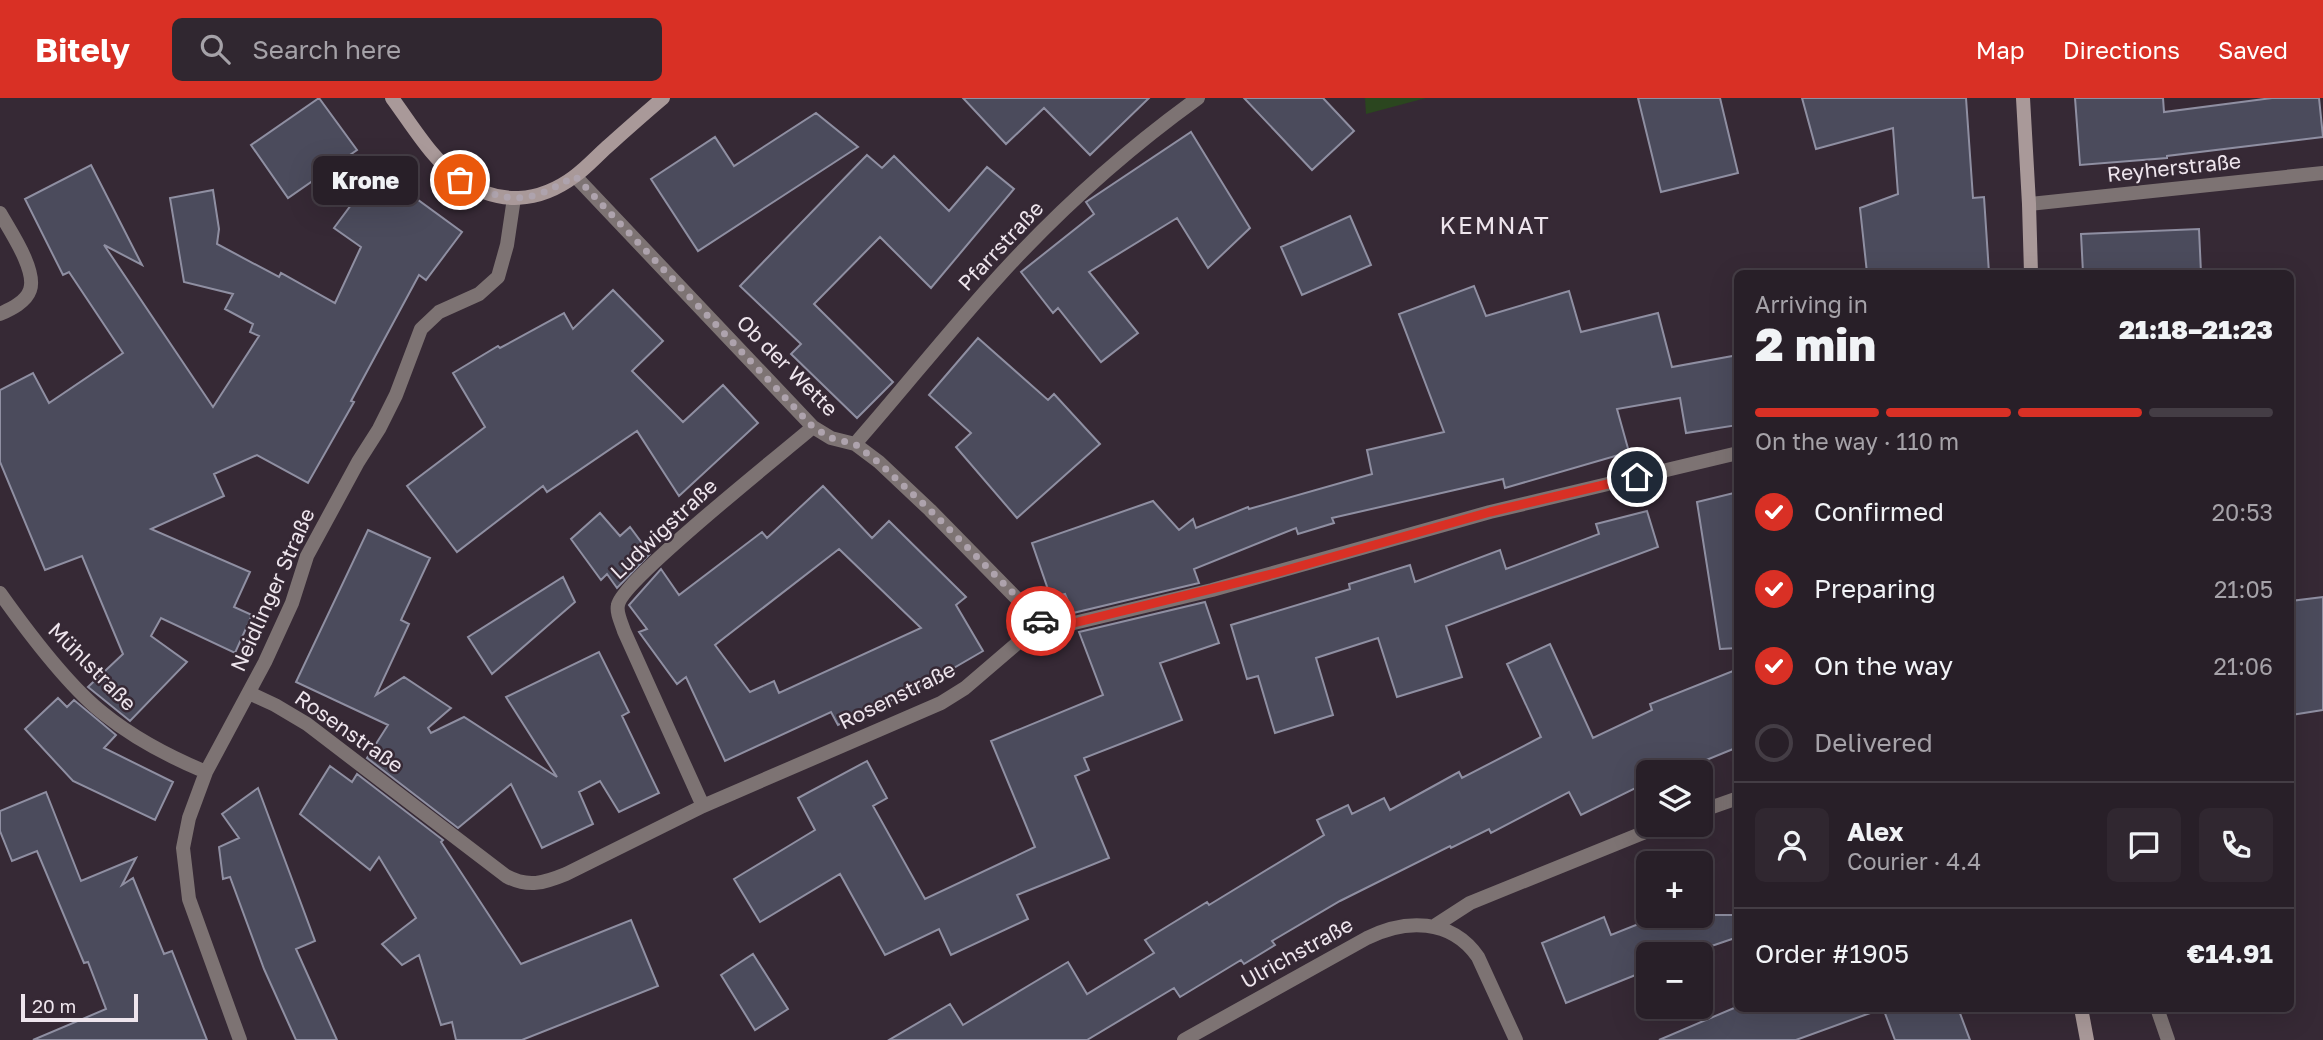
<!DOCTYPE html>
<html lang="en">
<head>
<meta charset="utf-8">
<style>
	:root { --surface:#281f28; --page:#302730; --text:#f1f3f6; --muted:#a5a2a8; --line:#443d45; --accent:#d93025 }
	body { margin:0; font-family:"Golos Text",sans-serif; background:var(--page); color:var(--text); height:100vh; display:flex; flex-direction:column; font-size:26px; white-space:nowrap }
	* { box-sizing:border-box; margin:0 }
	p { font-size:23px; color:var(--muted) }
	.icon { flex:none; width:38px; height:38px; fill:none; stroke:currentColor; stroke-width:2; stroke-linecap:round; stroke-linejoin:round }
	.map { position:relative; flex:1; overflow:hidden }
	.details { position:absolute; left:1734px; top:172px; width:560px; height:742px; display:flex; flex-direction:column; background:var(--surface); border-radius:10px; box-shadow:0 7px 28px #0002,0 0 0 2px var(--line) }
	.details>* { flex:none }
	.tools { position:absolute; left:1636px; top:662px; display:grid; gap:14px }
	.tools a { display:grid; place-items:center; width:77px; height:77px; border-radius:10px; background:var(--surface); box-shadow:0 7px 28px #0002,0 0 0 2px var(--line); font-size:35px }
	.scale { position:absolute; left:21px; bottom:18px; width:117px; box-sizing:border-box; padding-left:7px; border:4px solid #eee5ed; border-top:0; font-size:19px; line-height:24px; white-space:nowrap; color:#eee5ed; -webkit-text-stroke:5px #362935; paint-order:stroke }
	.pin { position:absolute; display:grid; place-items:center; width:60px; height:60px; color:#fff; margin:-30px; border:4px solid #fff; border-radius:50%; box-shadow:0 2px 7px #0007 }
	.courier { position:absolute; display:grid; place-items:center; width:70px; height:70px; margin:-35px; border:5px solid #d93025; border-radius:50%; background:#fff; color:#222; box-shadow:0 2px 9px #0007 }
	.bubble { position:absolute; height:49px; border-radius:10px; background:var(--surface); box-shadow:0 7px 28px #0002,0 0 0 2px var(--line); font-size:23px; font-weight:800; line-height:49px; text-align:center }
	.head em { font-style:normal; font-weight:800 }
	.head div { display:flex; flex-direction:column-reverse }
	.head { display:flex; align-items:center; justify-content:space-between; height:119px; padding:0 21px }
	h1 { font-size:46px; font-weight:800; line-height:52px }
	.bar { display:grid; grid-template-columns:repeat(4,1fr); gap:10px 7px; align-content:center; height:84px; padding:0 21px }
	.bar i { height:9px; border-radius:5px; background:var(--line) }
	.bar .on { background:var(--accent) }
	.bar p { grid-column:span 4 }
	.line { display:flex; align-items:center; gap:18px; padding:0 21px; border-top:2px solid var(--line) }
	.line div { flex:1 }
	.round { display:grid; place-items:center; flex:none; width:74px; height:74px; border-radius:10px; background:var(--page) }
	ol { padding:0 21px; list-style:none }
	li { display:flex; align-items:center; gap:21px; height:77px }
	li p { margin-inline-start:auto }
	li .icon { padding:7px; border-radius:50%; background:var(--accent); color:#fff; stroke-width:4 }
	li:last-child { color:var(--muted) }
	li i { width:38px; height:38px; border:4px solid var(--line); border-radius:50% }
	header { display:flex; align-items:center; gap:42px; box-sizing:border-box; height:98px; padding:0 35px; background:var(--accent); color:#fff }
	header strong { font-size:33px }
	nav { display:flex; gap:38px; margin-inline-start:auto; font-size:24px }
	.search { width:490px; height:63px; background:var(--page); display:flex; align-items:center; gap:18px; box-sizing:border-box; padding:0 24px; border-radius:10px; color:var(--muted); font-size:26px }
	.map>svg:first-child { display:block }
	.green { fill:#2b461f }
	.building { fill:#4b4b5c; stroke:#8f8fa2; stroke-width:2; fill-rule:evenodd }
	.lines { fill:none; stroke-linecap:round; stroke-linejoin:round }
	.minor { stroke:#7d7373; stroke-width:14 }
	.secondary { stroke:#a99999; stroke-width:14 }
	.done { stroke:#aea3ad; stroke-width:7; stroke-dasharray:0 12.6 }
	.route { stroke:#d93025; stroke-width:9 }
	.labels { text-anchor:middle; stroke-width:5; stroke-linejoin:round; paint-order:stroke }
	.street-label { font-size:21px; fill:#eee5ed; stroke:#362935 }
	.quarter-label { font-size:24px; letter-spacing:2px; fill:#eee5ed; stroke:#362935 }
</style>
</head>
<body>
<header>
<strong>Bitely</strong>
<div class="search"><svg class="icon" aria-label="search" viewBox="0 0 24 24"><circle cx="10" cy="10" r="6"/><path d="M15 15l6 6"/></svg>Search here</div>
<nav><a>Map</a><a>Directions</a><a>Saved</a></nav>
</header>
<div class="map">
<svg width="2323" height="942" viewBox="0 0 2323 942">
	<rect width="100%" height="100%" fill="#362935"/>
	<path class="green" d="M1365 0H1426L1366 16Z"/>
	<path class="building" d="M319 0 357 52 288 100 251 47Z
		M963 0H1149L1090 57 1044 10 1006 46Z
		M1244 0H1323L1354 33 1312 72Z
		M1638 0H1720L1738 75 1661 94Z
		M1802 0H1966L1973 100 1984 99 1989 175H1867L1860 110 1898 96 1893 30 1816 51Z
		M2075 0H2163L2164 14 2272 0H2319L2323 39 2167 58V60L2080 67Z
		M816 15 858 49 698 153 651 81 715 39 734 68Z
		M1191 34 1250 130 1208 170 1177 120 1089 174 1138 235 1101 264 1058 210 1053 215 1021 174 1094 116 1086 104Z
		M867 57 882 70 894 58 949 113 987 69 1014 91 931 190 880 139 814 206 893 284 857 320 791 256 801 246 740 188Z
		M91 67 142 167 104 147 213 309 259 238 250 234 253 226 225 211 233 196 184 184 170 100 213 92 219 131 217 146 279 179 281 175 335 205 361 149 334 130 377 72 462 134 426 182 419 177 351 303 354 304 308 385 257 357 214 376 224 398 151 431 250 474 234 509 252 517 235 555 161 520 151 538 187 564 130 623 88 589 123 556 82 458 45 472 0 364V292L33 275 49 305 123 255 69 174 63 177 25 101Z
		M1350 118 1371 167 1302 197 1281 149Z
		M2199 131 2201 175H2083L2081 136Z
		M1474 188 1486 218 1569 193 1581 234 1658 215 1672 269 1738 257V327L1686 335 1680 300 1617 311 1629 354 1505 390 1503 381 1332 420 1334 425 1298 436 1296 430 1194 471 1199 485 1073 515 1065 496 1051 500 1032 445 1153 403 1179 432 1193 421 1196 430 1248 409 1249 411 1372 376 1367 352 1444 334 1399 216Z
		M613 192 663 243 632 273 683 324 723 287 758 325 679 398 637 333 547 394 543 388 457 454 407 388 485 329 453 275 498 248 500 250 564 215 573 231Z
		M978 240 1048 302 1054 296 1100 346 1017 420 956 349 971 335 929 297Z
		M823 388 872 440 889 423 966 499 956 507 983 553 926 586 838 627 831 614 725 663 686 579 677 586 639 534 647 531 629 507 661 471 679 497 762 434 767 440ZM839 451 921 530 779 595 774 583 750 594 715 547Z
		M1738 394V550L1720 551 1697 404Z
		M1647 413 1658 449 1446 528 1462 579 1397 599 1378 540 1316 560 1333 617 1275 635 1258 578 1247 581 1231 527 1350 491 1349 486 1410 467 1415 484 1500 452 1506 471 1599 436 1596 426Z
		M600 415 620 438 630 429 650 456 617 490 607 476 601 482 571 441Z
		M368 432 430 460 401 522 409 526 376 597 404 579 451 610 428 630 431 635 464 619 557 679 506 599 599 554 629 614 622 618 659 695 619 714 600 683 579 694 593 726 542 750 511 686 458 730 367 660 388 627 296 584Z
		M563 479 575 504 492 576 468 539Z
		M2323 499V612L2291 617V503Z
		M1205 504 1219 545 1160 565 1182 622 1084 660 1089 672 1075 678 1109 760 1017 797 1028 821 951 857 939 831 885 857 840 776 760 824 734 781 815 732 798 700 867 663 887 700 873 708 925 801 1035 749 991 643 1103 597 1079 534Z
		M1550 546 1593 640 1652 612 1650 606 1738 571V649L1677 674 1676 670 1669 674H1648V684L1581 717 1569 694 1491 735 1489 731 1451 750 1450 748 1340 803 1272 843 1275 847 1244 866 1241 862 1180 899 1174 890 1087 942H889L950 906 963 927 1068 864 1087 896 1154 855 1145 842 1207 804 1209 807 1324 737 1317 722 1348 707 1352 716 1384 700 1390 712 1459 674 1462 680 1541 639 1507 566Z
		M58 600 67 609 74 602 116 637 104 650 173 684 155 722 73 683 25 631Z
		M330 668 352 684 357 676 443 742 441 744 521 866 631 822 658 888 522 942H456L452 924 441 927 419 857 402 867 382 846 416 820 379 759 370 772 300 716Z
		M258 690 315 843 296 851 337 942H296L264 871 230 779 223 781 219 749 239 740 222 716Z
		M46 694 81 783 136 760 122 787 133 780 164 856 172 853 207 942H33L106 911 88 864 84 865 37 753 12 763 0 733V713Z
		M1661 817H1738V839L1688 856H1648V872L1566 905 1542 845 1604 819 1611 837Z
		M753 856 788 911 755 932 721 877Z
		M1734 910H1872L1873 914 1796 942H1659Z
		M1883 910H1958L1970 942H1895Z"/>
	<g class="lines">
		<path class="minor" d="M575 78 813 329 831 340 855 346 879 364 930 412 1033 517 1045 525
			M2029 106 2323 75
			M0 115C10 133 37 172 30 192 26 204 11 211 0 216
			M855 346C904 290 950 232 1000 177 1060 111 1126 52 1198 0
			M0 495C27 533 68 588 104 616 135 641 170 659 206 674
			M249 595 275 607 307 626 506 778C528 790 544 785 566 776L703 708 941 605 965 590 1021 542 1045 525H1074L1212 492 1490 414 1738 355
			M703 708 624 533C622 526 616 515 618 507 622 482 784 354 813 329
			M1701 713 1738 700
			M1436 827 1470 805 1665 726
			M2157 910 2168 942
			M240 942 189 801 183 750 189 720 206 674 265 564 292 505 307 458 358 364 379 331 396 297 421 231 439 214 479 196 498 179 507 147 514 100
			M1184 942 1367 840C1405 821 1451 820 1478 859L1516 942"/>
		<path class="secondary" d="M392 0C412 27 433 63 461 82 499 108 539 105 575 78 586 70 596 59 607 49 625 33 644 16 663 0
			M2023 0 2029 106 2031 175
			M2081 910 2087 942"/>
	</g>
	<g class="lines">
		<path class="done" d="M460 82C510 107 528 106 575 78L813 329 831 340 855 346 878 364 930 412 1041 523"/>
		<path class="route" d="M1041 523 1045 526 1074 525 1276 475 1490 414 1637 379"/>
	</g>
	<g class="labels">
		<g class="street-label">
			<text transform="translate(2174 70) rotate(-6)" y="7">Reyherstraße</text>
			<text transform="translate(1001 148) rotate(-47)" y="7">Pfarrstraße</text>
			<text transform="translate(787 268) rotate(45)" y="7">Ob der Wette</text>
			<text transform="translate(664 431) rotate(-43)" y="7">Ludwigstraße</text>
			<text transform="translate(273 492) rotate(-66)" y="7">Neidlinger Straße</text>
			<text transform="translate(92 569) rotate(45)" y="7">Mühlstraße</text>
			<text transform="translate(897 598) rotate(-26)" y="7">Rosenstraße</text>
			<text transform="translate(349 634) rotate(35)" y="7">Rosenstraße</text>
			<text transform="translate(1297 855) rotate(-29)" y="7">Ulrichstraße</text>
		</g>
		<g class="quarter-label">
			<text x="1495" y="136">KEMNAT</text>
		</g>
	</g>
</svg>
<div class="tools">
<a><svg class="icon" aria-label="layers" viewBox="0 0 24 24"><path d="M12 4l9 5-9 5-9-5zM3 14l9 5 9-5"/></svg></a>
<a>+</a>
<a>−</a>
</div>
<div class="scale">20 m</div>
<div class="pin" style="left:460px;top:82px;background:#ea580c"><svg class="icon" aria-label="bag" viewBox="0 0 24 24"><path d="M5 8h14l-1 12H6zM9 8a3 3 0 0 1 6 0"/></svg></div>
<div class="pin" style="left:1637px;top:379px;background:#1f2937"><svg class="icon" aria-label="home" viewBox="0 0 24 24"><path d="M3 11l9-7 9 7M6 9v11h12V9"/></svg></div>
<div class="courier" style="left:1041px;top:523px"><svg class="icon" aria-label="car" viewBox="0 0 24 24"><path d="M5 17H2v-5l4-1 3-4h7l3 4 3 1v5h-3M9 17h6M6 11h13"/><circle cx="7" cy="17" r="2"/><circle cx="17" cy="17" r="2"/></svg></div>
<div class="bubble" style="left:313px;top:58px;width:105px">Krone</div>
<section class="details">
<div class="head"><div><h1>2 min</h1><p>Arriving in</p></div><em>21:18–21:23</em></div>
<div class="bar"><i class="on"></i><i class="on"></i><i class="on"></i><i></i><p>On the way · 110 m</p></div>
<ol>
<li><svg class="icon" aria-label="check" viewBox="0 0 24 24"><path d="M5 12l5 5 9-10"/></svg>Confirmed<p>20:53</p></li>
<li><svg class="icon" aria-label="check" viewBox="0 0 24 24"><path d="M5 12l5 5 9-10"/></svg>Preparing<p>21:05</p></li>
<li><svg class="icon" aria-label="check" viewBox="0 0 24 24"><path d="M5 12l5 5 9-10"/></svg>On the way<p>21:06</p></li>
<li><i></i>Delivered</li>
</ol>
<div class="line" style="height:126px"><a class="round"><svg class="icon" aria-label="person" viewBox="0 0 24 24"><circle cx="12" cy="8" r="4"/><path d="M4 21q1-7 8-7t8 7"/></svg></a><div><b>Alex</b><p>Courier · 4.4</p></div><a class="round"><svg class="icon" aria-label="chat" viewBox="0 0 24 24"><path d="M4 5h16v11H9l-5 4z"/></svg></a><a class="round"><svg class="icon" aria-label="phone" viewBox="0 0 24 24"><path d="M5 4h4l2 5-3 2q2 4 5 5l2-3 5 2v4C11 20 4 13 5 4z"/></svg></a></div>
<div class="line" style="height:91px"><div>Order #1905</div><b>€14.91</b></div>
</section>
</div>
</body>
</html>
